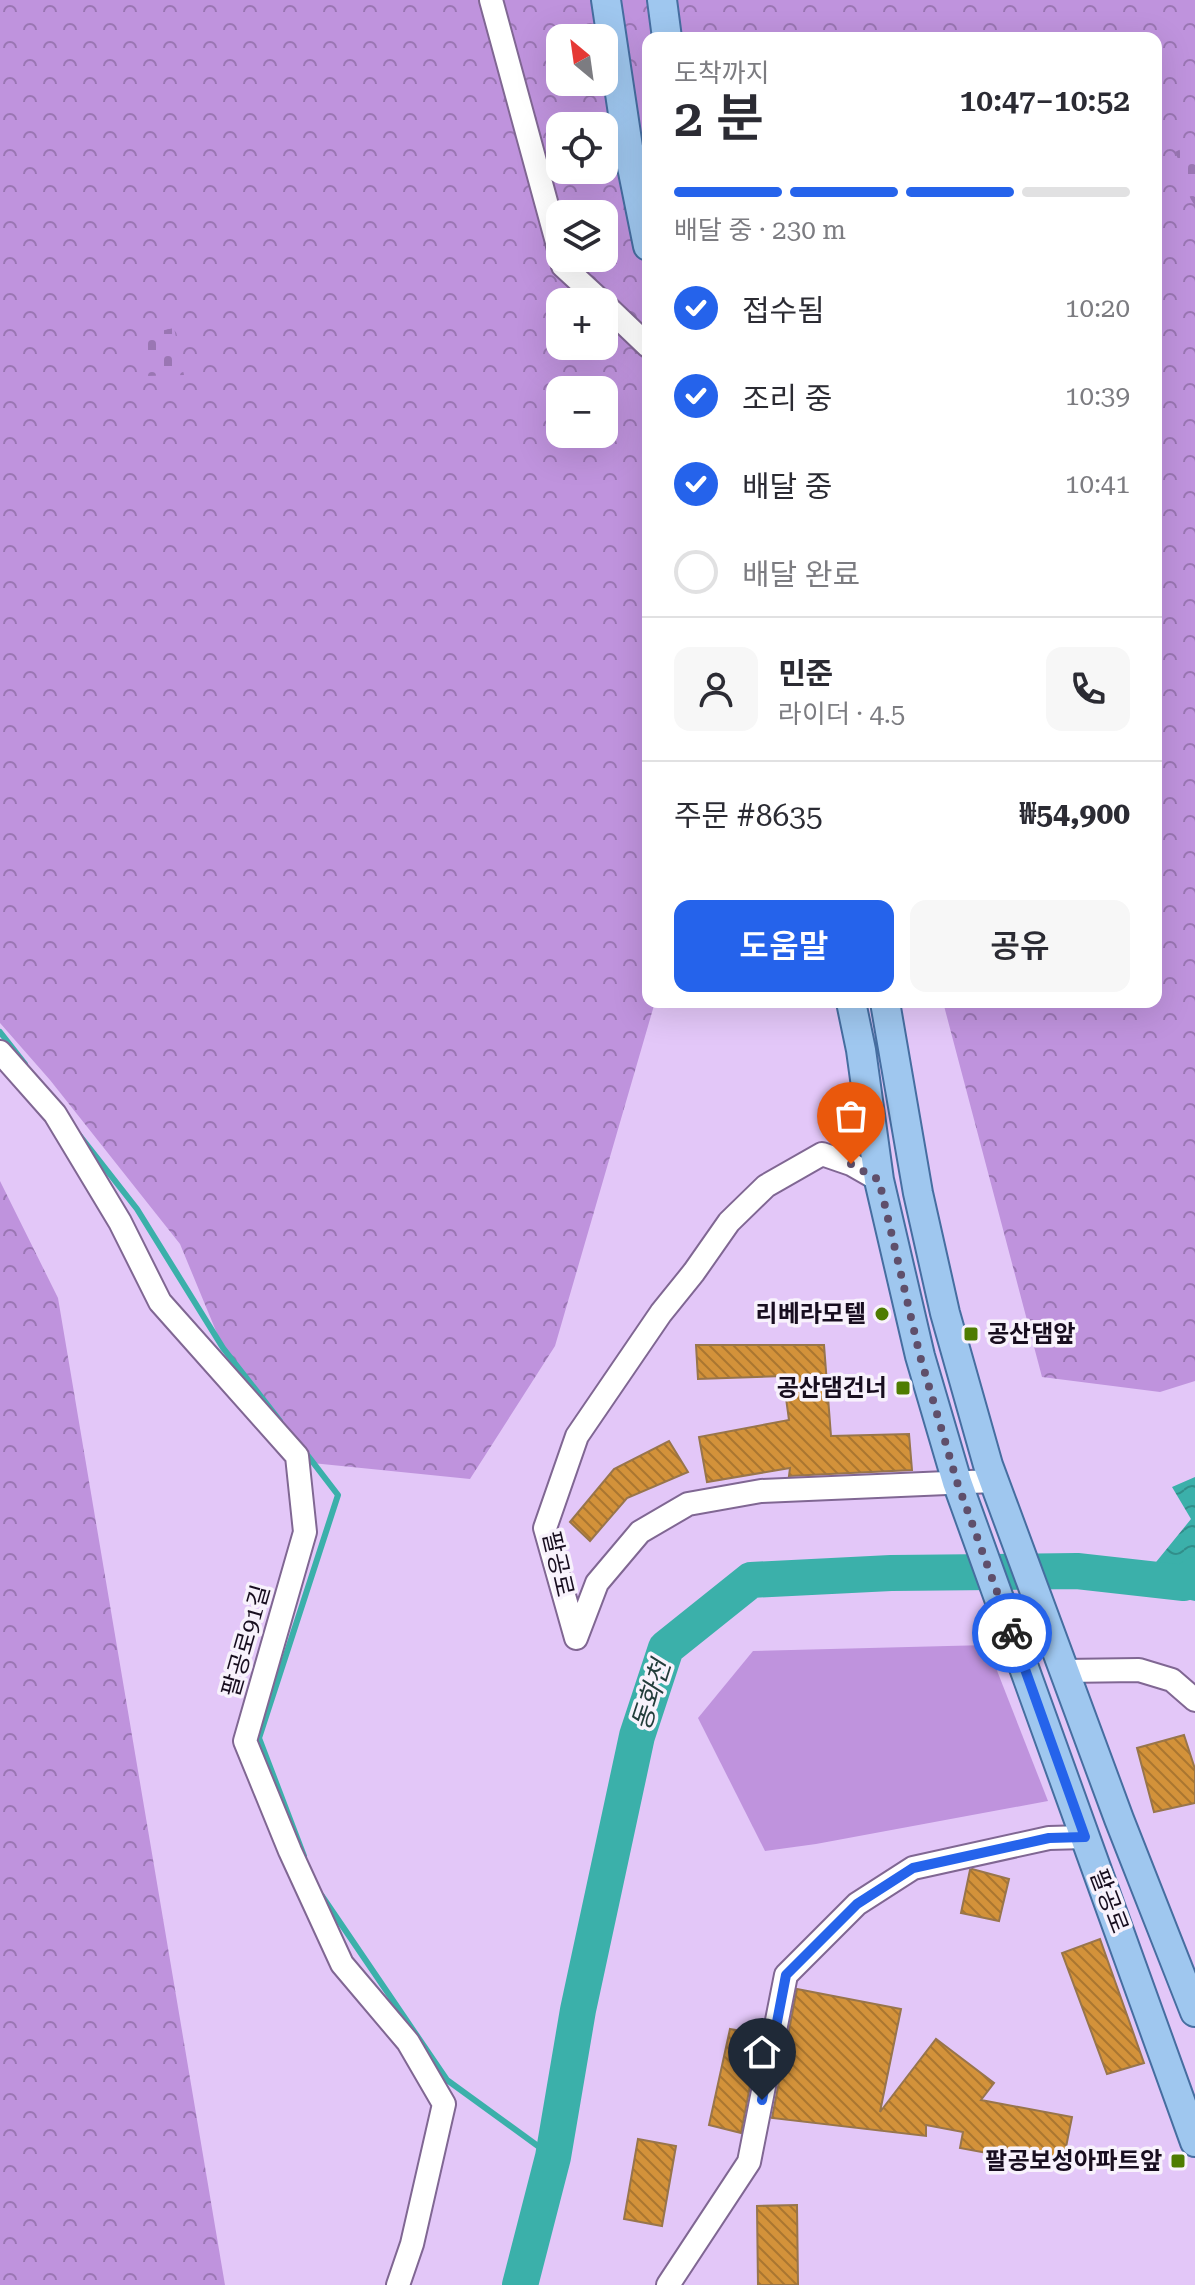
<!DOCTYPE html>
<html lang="ko">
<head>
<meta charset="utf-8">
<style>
	:root { --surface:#fff; --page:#f7f7f7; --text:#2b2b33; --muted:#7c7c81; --line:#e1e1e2; --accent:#2563eb }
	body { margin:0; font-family:"Roboto Serif","Noto Sans KR",serif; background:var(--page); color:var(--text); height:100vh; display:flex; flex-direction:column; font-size:30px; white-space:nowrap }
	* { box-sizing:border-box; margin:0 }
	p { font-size:26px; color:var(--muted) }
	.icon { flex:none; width:44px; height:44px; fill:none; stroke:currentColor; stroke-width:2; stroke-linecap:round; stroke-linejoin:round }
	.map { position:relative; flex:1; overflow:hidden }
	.drawer { position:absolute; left:642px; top:32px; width:520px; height:976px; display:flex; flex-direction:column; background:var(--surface); border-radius:16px; box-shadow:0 8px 32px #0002 }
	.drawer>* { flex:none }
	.needle { width:52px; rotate:331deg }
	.tools { position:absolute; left:546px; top:24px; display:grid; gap:16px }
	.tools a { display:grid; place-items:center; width:72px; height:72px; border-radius:16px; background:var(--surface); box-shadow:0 8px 32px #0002; font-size:40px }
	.pin { position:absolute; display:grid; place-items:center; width:68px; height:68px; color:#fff; margin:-82px -34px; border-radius:50% 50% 50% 0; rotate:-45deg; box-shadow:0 0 8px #0007 }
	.pin .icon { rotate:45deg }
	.courier { position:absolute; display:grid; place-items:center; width:80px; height:80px; margin:-40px; border:6px solid #2563eb; border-radius:50%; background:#fff; color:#222; box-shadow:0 2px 10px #0007 }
	.summary em { font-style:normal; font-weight:600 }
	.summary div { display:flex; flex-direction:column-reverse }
	.summary { display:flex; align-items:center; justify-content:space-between; height:136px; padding:0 32px }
	h1 { font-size:52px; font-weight:600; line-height:60px }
	.bar { display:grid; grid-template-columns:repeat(4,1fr); gap:12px 8px; align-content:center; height:96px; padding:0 32px }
	.bar i { height:10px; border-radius:6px; background:var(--line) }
	.bar .active { background:var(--accent) }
	.bar p { grid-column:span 4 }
	.line { display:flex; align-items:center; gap:20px; padding:0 32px; border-top:2px solid var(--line) }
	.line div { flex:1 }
	.round { display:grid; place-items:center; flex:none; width:84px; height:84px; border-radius:16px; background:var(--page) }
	ol { padding:0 32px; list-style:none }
	li { display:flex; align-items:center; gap:24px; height:88px }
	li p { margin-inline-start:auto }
	li .icon { padding:8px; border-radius:50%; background:var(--accent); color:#fff; stroke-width:4 }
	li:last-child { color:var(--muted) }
	li i { width:44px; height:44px; border:4px solid var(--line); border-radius:50% }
	.action { display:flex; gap:16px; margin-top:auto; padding:16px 32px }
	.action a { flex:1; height:92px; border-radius:16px; background:var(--accent); color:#fff; font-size:32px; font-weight:600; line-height:92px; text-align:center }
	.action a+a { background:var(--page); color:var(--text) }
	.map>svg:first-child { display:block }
	.green { fill:#bf93dd }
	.forest { fill:url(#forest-crowns); fill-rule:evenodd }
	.cemetery { fill:url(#cemetery-stones) }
	.water { fill:url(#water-waves) }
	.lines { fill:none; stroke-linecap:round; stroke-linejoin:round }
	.stream { stroke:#3bb0aa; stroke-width:6 }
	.river { stroke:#3bb0aa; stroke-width:36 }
	.building { fill:url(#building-back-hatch); stroke:#98754b; stroke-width:2 }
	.minor-casing { stroke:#806793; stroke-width:26 }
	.major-casing { stroke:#466ea0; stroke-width:32 }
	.minor { stroke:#fff; stroke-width:22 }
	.major { stroke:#9fc7ef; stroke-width:28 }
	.done { stroke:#5f4f6b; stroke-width:8; stroke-dasharray:0 14.4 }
	.route { stroke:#2563eb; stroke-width:10 }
	.poi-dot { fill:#4e7c01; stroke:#f8f2fc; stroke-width:3 }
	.labels { text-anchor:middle; stroke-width:7; stroke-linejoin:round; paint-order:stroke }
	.poi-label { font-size:24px; font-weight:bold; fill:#180e1f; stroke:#f8f2fc; text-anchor:end }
	.street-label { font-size:24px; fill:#180e1f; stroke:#f8f2fc }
	.water-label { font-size:26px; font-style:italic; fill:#233d3b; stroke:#f8f2fc }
</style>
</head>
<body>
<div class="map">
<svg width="1195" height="2285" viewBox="0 0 1195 2285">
	<defs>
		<pattern id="forest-crowns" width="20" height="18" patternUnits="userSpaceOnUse" patternTransform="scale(2)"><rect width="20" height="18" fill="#bf93dd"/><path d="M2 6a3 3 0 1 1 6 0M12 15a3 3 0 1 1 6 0" fill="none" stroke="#9a76b3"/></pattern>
		<pattern id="cemetery-stones" width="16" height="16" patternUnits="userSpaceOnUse" patternTransform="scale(2)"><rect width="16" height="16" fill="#bf93dd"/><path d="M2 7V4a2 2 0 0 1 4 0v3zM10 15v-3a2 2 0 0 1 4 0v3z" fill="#9a76b3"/></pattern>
		<pattern id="water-waves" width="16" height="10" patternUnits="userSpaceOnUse" patternTransform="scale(2)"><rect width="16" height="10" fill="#3bb0aa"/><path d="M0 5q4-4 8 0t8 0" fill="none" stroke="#318e8a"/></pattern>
		<pattern id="building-back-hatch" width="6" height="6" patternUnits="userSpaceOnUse" patternTransform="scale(2)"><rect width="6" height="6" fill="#d3923a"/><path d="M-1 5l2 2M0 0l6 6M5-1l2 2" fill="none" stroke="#aa7630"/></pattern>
	</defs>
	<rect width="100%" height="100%" fill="#e3c7f8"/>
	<path class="green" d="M987 1645 1048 1801 816 1844 765 1851 698 1718 753 1651Z"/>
	<path class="forest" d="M0 0H1195V1381L1160 1392 1042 1377 943 1002H1156V38H648V1002H655L555 1346 470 1479 312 1463 223 1348 180 1244 50 1080 0 1023ZM560 38H604V82H560ZM560 126H604V170H560ZM560 214H604V258H560ZM560 302H604V346H560ZM560 390H604V434H560Z
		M0 1181 58 1298 225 2285H0Z"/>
	<path class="cemetery" d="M1195 142V206C1183 189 1184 170 1175 152Z
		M174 328 184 375 146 376 138 336Z"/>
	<path class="water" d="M1195 1477V1601L1135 1588 1191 1519 1172 1487Z"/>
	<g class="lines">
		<path class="stream" d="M0 1032 25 1064
			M80 1136 137 1209 223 1348 280 1421
			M304 1856 259 1738 338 1495 305 1452
			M322 1896 447 2080 553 2157"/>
		<path class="river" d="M520 2285 553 2157 578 2010 637 1736 666 1648 751 1580 891 1573 1077 1571 1184 1583 1195 1575"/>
	</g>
	<path class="building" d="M696 1345H824L831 1436 909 1434 912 1470 789 1476 790 1468 707 1482 699 1437 789 1420 783 1376 698 1379Z
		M669 1441 688 1472 627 1498 590 1541 570 1522 614 1469Z
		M1184 1735 1195 1769V1803L1154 1812 1137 1748Z
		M972 1869 1009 1879 999 1921 961 1913 970 1870Z
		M1100 1939 1144 2063 1107 2074 1062 1953Z
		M797 1989 901 2009 880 2112 936 2039 994 2083 981 2100 1072 2117 1062 2167 960 2148 963 2132 926 2125V2136L772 2118Z
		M730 2029 760 2034 741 2133 709 2125Z
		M638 2139 676 2146 662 2226 624 2219Z
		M797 2205 798 2285H758L757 2206Z"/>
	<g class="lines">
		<defs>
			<path id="minor" d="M491 0 560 253
				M561 258 563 266 602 302
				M604 304 648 346
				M0 1052 55 1114 120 1222 160 1302 297 1456 305 1532 245 1741 290 1851 342 1964 408 2042 444 2104 412 2244 398 2285
				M879 1180 851 1164 822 1154 766 1186 729 1222 694 1272 661 1313 577 1436 545 1528 576 1638 597 1583 640 1532 688 1504 761 1491 993 1481
				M1063 1671 1139 1670 1172 1680 1195 1700
				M668 2285 749 2162 786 1975 857 1904 913 1868 1049 1838 1085 1837"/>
			<path id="major" d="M606 0 628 147 648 246
				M662 0 667 38
				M851 1002 861 1050 879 1180 920 1356 957 1482 1195 2142
				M885 1002 918 1193 945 1313 988 1465 1119 1819 1195 2012"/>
		</defs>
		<use href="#minor" class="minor-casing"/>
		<use href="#major" class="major-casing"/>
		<use href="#minor" class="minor"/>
		<use href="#major" class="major"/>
	</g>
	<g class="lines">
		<path class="done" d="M851 1164 879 1180 920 1356 957 1482 1012 1633"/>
		<path class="route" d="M762 2100 786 1975 857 1904 913 1868 1049 1838 1085 1837 1012 1633"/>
	</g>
	<g class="poi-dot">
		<circle cx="882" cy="1314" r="8"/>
		<rect x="963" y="1326" width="16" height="16" rx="4"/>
		<rect x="895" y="1380" width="16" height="16" rx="4"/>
		<rect x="1170" y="2153" width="16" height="16" rx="4"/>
	</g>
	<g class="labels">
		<g class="poi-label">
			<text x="866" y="1322">리베라모텔</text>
			<text x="987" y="1342" text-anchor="start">공산댐앞</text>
			<text x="887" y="1396">공산댐건너</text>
			<text x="1162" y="2169">팔공보성아파트앞</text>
		</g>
		<g class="street-label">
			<text transform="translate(558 1564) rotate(77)" y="8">팔공로</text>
			<text transform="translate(246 1641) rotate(-74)" y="8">팔공로91길</text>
			<text transform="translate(1109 1901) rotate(69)" y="8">팔공로</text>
		</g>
		<g class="water-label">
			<text transform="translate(651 1695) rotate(-72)" y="9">동화천</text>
		</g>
	</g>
</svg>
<div class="tools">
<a><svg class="needle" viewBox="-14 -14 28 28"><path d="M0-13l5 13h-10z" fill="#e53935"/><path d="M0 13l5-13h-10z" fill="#7c7c81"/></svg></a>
<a><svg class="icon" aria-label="locate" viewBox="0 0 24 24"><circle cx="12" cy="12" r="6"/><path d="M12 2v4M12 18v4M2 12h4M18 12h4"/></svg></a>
<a><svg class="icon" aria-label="layers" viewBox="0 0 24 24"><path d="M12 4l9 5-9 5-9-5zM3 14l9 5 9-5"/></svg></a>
<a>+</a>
<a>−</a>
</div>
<div class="pin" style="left:851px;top:1164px;background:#ea580c"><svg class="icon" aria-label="bag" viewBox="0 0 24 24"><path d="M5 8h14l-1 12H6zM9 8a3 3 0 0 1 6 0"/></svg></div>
<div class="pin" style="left:762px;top:2100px;background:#1f2937"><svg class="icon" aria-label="home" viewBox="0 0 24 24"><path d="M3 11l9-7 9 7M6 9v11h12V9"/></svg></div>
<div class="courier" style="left:1012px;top:1633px"><svg class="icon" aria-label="bike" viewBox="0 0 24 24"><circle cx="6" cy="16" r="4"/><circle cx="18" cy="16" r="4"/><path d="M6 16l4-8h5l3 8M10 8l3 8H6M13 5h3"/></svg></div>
<section class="drawer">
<div class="summary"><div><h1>2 분</h1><p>도착까지</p></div><em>10:47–10:52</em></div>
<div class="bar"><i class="active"></i><i class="active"></i><i class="active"></i><i></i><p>배달 중 · 230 m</p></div>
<ol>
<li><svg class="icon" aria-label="check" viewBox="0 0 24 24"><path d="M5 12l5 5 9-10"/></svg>접수됨<p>10:20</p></li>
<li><svg class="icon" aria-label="check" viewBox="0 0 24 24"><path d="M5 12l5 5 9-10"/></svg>조리 중<p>10:39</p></li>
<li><svg class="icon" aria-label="check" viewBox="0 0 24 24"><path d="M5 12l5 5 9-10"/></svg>배달 중<p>10:41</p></li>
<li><i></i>배달 완료</li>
</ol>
<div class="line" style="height:144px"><a class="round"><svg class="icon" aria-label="person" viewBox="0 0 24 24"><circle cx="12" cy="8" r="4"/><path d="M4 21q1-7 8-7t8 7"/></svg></a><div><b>민준</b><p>라이더 · 4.5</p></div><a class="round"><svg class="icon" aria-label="phone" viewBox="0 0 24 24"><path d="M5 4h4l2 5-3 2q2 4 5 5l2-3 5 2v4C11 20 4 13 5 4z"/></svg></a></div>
<div class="line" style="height:104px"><div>주문 #8635</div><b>₩54,900</b></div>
<div class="action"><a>도움말</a><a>공유</a></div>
</section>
</div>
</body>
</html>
